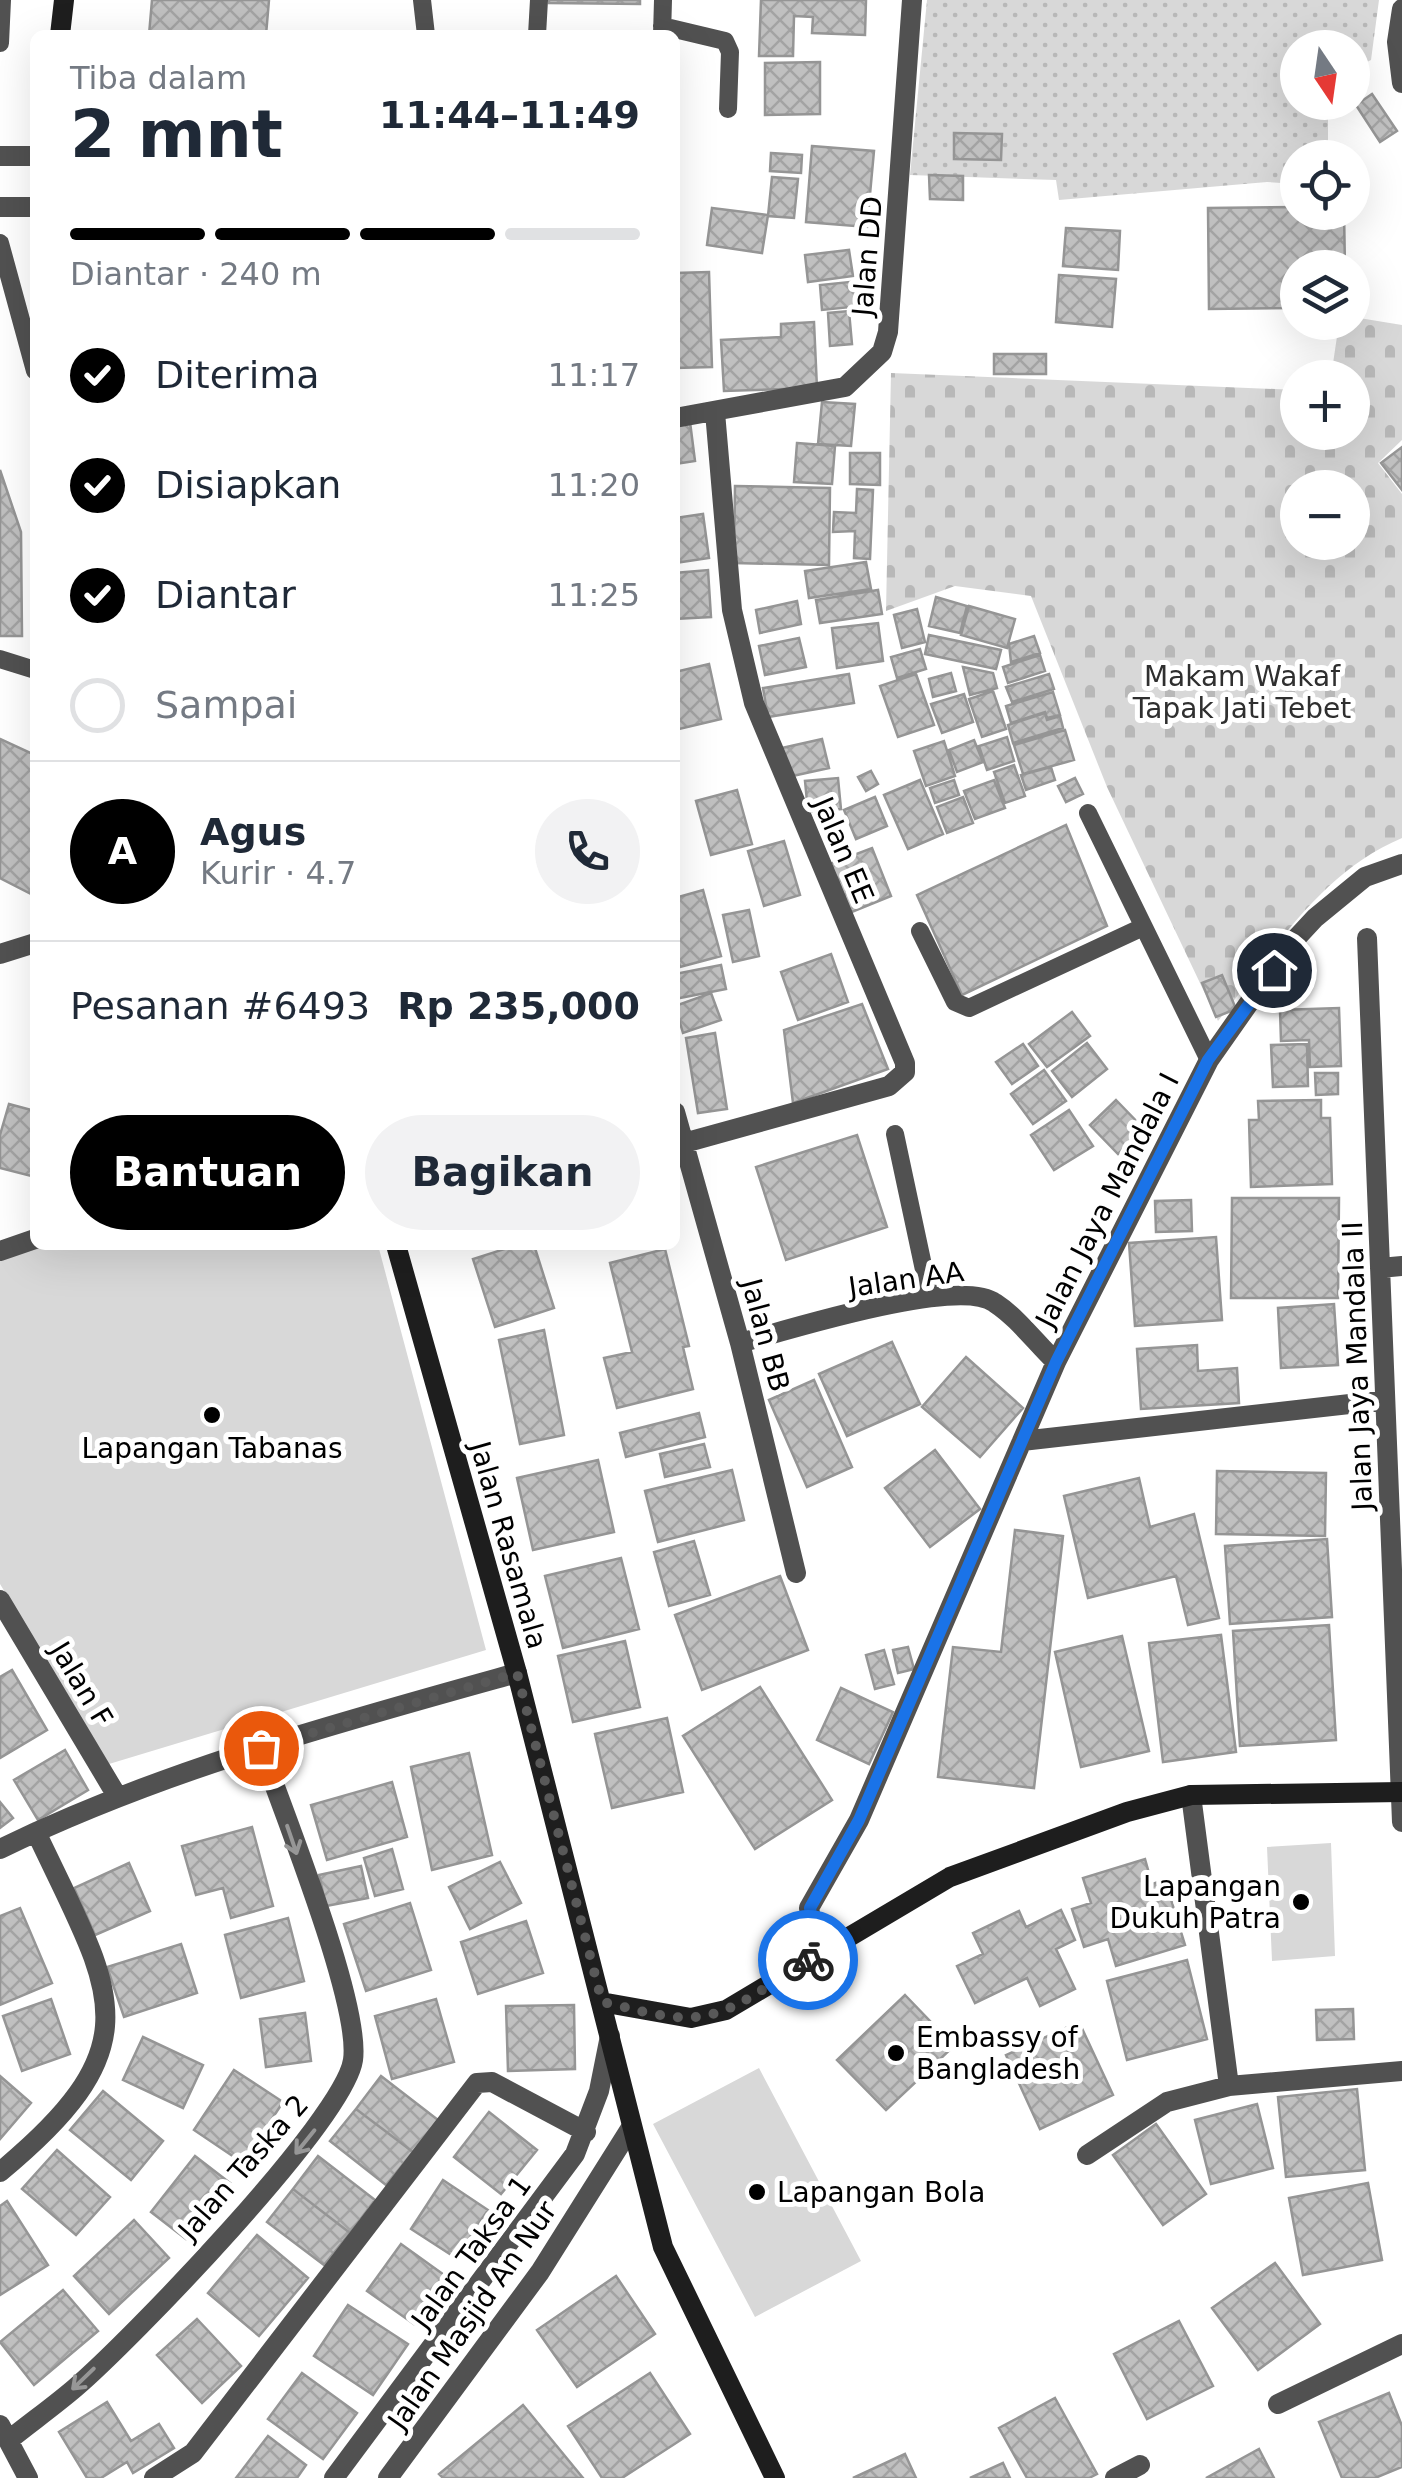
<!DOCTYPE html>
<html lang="id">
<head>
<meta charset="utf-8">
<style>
	:root { --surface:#fff; --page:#f2f2f3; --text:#1f2937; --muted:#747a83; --line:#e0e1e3; --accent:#000 }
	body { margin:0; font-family:"DejaVu Sans",sans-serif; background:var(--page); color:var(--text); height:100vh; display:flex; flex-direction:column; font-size:38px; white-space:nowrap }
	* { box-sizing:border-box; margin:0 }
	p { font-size:32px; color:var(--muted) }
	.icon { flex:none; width:55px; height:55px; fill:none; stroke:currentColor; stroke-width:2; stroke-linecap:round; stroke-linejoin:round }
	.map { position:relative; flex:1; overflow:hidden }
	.details { position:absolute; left:30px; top:30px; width:650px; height:1220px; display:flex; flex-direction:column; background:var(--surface); border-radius:15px; box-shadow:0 10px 40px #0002 }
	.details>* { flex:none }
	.needle { width:65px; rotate:167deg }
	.controls { position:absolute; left:1280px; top:30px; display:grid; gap:20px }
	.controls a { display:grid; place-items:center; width:90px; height:90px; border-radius:50%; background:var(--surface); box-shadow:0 10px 40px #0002; font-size:50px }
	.pin { position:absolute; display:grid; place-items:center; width:85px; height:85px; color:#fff; margin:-42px; border:5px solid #fff; border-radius:50%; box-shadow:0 2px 10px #0007 }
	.courier { position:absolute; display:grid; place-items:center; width:100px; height:100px; margin:-50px; border:8px solid #1a73e8; border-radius:50%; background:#fff; color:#222; box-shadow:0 2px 12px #0007 }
	.head em { font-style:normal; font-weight:600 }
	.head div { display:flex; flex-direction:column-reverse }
	.head { display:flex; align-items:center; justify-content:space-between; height:170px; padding:0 40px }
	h1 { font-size:65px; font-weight:600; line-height:75px }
	.bar { display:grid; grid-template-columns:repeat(4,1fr); gap:15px 10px; align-content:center; height:120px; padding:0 40px }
	.bar i { height:12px; border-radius:8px; background:var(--line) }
	.bar .active { background:var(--accent) }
	.bar p { grid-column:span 4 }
	.line { display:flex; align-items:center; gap:25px; padding:0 40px; border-top:2px solid var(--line) }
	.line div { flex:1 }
	.round { display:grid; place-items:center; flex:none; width:105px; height:105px; border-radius:52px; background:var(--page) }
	ol { padding:0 40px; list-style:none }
	li { display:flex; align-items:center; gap:30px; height:110px }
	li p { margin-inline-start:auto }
	li .icon { padding:10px; border-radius:50%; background:var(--accent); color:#fff; stroke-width:4 }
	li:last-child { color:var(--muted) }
	li i { width:55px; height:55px; border:5px solid var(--line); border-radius:50% }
	.primary-button { display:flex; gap:20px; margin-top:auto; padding:20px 40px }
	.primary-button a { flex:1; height:115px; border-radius:60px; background:var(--accent); color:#fff; font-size:40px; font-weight:600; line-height:115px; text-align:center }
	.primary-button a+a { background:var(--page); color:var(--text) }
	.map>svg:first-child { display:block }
	.grass { fill:url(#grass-dots) }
	.cemetery { fill:url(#cemetery-stones); fill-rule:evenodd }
	.garden { fill:#d8d8d8 }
	.building { fill:url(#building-cross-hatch); stroke:#959595; stroke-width:2.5 }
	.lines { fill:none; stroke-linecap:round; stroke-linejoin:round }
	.lane { stroke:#515151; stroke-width:18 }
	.street { stroke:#515151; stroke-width:20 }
	.secondary { stroke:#1e1e1e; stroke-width:20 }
	.oneway { stroke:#979797 }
	.done { stroke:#595959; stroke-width:10; stroke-dasharray:0 18 }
	.route { stroke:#1a73e8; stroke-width:12 }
	.poi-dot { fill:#000; stroke:#fff; stroke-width:4 }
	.labels { text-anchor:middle; stroke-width:10; stroke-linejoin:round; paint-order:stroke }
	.street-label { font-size:28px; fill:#000; stroke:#fff }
	.park-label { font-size:28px; fill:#2f2f2f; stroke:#fff }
	.poi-label { font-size:28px; fill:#000; stroke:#fff; text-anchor:start }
</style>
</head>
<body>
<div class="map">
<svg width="1402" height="2478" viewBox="0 0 1402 2478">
	<defs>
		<pattern id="grass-dots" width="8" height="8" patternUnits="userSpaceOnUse" patternTransform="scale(2.5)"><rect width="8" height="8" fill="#d8d8d8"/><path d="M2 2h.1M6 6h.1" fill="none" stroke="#b8b8b8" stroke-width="1.8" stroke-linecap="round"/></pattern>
		<pattern id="cemetery-stones" width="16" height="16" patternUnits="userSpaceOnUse" patternTransform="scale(2.5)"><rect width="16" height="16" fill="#d8d8d8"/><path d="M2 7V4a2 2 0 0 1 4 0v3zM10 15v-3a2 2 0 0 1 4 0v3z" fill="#b8b8b8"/></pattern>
		<pattern id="building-cross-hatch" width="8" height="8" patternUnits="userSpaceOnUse" patternTransform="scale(2.5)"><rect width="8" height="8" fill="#c0c0c0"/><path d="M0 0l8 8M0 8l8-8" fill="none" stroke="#a3a3a3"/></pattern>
	</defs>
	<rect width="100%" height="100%" fill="#fff"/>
	<path class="grass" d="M927 0H1379L1371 60 1353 69 1352 48H1298V102L1328 103V157L1298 158 1297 184 1267 182 1059 200 1056 180 910 175Z"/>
	<path class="cemetery" d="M1353 317 1402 325V440L1378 463 1402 494V838C1319 873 1272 953 1218 1021L1107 787 1031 596 955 586 886 611 891 373 1297 390 1298 432H1352V378L1331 377 1339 323 1352 322ZM1298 488H1352V542H1298Z"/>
	<path class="garden" d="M0 1244 378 1245 486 1650 109 1764 0 1584Z
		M1331 1843 1335 1956 1272 1961 1267 1847Z
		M759 2068 861 2261 755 2317 653 2124Z"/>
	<path class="building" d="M152 0H269L266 35H149Z
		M549 0H640V4L549 3Z
		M761 0H866L865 35 812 33 813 17 794 16 793 56H759Z
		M820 62V114L765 115V63Z
		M1372 94 1397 131 1380 142 1356 105Z
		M954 133 1002 134 1001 160 954 159Z
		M812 146 874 151 867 227 806 222Z
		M771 153 802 155 801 173 770 171Z
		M929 175 963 176V200L930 199Z
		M772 177 798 179 794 218 768 216Z
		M1298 207V212H1344L1345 268H1298V308L1209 309 1208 208Z
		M712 208 768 215 762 253 707 245Z
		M1066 228 1120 231 1118 270 1063 266Z
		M849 250 853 276 808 282 805 255Z
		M709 272 712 367 675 368V273Z
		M1059 275 1116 279 1112 327 1056 322Z
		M859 281 861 306 822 310 820 285Z
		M849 311 852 344 830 346 828 313Z
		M814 322 817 388 724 391 721 340 781 337V324Z
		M994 354H1046V374H994Z
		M822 402 855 404 851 446 818 444Z
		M690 422 695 461 675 464V424Z
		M797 443 835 446 832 484 794 482Z
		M1402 447V490L1381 463Z
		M850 453H880V485L850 484Z
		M0 470 21 532 22 636H0Z
		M735 486 830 488 829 565 734 563Z
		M857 489 873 490 870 559 854 558 855 531 833 532 834 512 856 513Z
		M703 514 709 558 675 563V518Z
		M866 562 871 589 809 598 805 571Z
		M708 570 711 617 675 619V573Z
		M878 590 882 614 820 623 816 600Z
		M936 597 967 606 960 633 929 626Z
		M797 601 801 624 760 633 756 610Z
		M969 606 1015 619 1007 648 961 635Z
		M917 609 925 642 902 648 894 615Z
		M878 623 883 661 837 668 832 628Z
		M929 635 1001 650 996 669 925 654Z
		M1034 636 1040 653 1011 662 1009 644Z
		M799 638 806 667 765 675 759 646Z
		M920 649 926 669 897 678 891 657Z
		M1040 655 1045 671 1008 683 1003 667Z
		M709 664 721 719 675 730V672Z
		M963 667 993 673 997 688 970 695Z
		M951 673 956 691 933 697 929 679Z
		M849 674 854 703 768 717 763 688Z
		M916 674 934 725 898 737 880 686Z
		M1049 674 1054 689 1012 702 1006 687Z
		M993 691 1006 729 982 737 969 699Z
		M1053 692 1060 715 1047 718 1045 712 1011 723 1006 706Z
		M964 694 973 722 942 733 931 704Z
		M1045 713 1047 720 1060 716 1063 728 1013 743 1008 725Z
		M1065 730 1074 760 1023 774 1014 745Z
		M1007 737 1014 761 987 770 979 746Z
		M0 739 35 755 33 895 0 878Z
		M822 739 829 768 788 777 782 748Z
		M974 740 983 762 957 772 949 750Z
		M944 741 955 776 926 786 914 751Z
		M1014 765 1025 796 1005 803 994 772Z
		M1051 767 1055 780 1026 790 1021 775Z
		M871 771 878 784 866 791 858 777Z
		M838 778 841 809 808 812 805 781Z
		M1075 778 1083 794 1066 802 1058 786Z
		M920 780 943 834 908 849 884 795Z
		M954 780 959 795 935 803 930 788Z
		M994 780 1005 808 975 819 964 791Z
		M737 790 752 844 711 855 696 801Z
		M875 797 887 826 856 839 844 810Z
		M963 797 973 823 947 833 937 807Z
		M1066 825 1107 926 962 995 917 895Z
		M784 841 800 895 764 906 748 851Z
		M872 848 891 896 849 913 830 864Z
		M703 890 721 956 680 967 675 949V898Z
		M749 910 759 956 733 962 723 915Z
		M831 954 848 1002 798 1020 781 972Z
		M721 965 726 989 675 999V974Z
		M1222 975 1236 1009 1216 1017 1202 983Z
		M711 993 721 1020 683 1033 675 1006Z
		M862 1004 888 1069 793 1103 784 1030Z
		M1339 1008 1341 1066 1310 1067 1309 1040 1281 1041 1280 1010Z
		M1072 1012 1090 1036 1047 1067 1029 1044Z
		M715 1033 727 1109 698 1113 686 1038Z
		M1087 1043 1107 1069 1072 1097 1052 1071Z
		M1023 1044 1038 1066 1012 1084 996 1062Z
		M1307 1044 1308 1086 1273 1087 1271 1045Z
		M1044 1070 1066 1101 1033 1124 1011 1094Z
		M1315 1073H1338V1094L1316 1095Z
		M1116 1100 1144 1129 1118 1154 1090 1125Z
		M1321 1100V1118H1330L1332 1184 1251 1187 1249 1120H1259L1258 1101Z
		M9 1104 35 1111V1177L0 1168V1135Z
		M1069 1110 1093 1146 1054 1170 1031 1135Z
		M857 1135 887 1227 786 1260 756 1167Z
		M1232 1198H1339L1338 1298H1231Z
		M1191 1200 1192 1231 1156 1232 1155 1201Z
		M1216 1237 1222 1320 1135 1326 1129 1243Z
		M517 1245H534L554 1308 495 1327 473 1259Z
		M665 1249 689 1346 683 1347 693 1389 617 1408 604 1358 632 1352 610 1263Z
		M1334 1304 1338 1365 1281 1368 1278 1308Z
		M544 1330 564 1435 520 1444 499 1340Z
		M892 1342 920 1404 847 1436 819 1374Z
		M1197 1345 1198 1371 1237 1368 1239 1403 1141 1409 1137 1349Z
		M966 1357 1023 1408 980 1457 922 1407Z
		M814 1380 852 1467 807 1487 769 1400Z
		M699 1413 705 1437 626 1457 620 1433Z
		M704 1444 710 1467 665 1477 660 1454Z
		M935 1450 980 1509 930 1547 885 1488Z
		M598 1460 614 1532 533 1550 517 1478Z
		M732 1470 744 1520 658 1542 645 1491Z
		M1217 1471 1326 1473 1325 1536 1216 1534Z
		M1139 1478 1150 1527 1194 1514 1219 1618 1188 1625 1176 1576 1088 1598 1064 1496Z
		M1015 1530 1063 1536 1034 1788 938 1777 953 1647 1001 1652Z
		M1327 1539 1332 1617 1230 1624 1225 1546Z
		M694 1541 710 1595 669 1606 654 1552Z
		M621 1558 639 1629 563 1648 545 1576Z
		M780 1576 808 1650 702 1690 675 1615Z
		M1329 1625 1336 1740 1240 1746 1233 1631Z
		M1221 1635 1236 1752 1163 1762 1149 1643Z
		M1122 1636 1149 1751 1081 1767 1055 1652Z
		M625 1641 640 1707 573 1722 558 1656Z
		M908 1647 914 1669 898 1673 893 1650Z
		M884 1650 894 1684 875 1689 866 1655Z
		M12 1670 47 1730 0 1758V1677Z
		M760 1687 832 1800 755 1849 683 1736Z
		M841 1688 893 1712 869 1764 817 1740Z
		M667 1718 683 1792 612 1808 595 1734Z
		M65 1750 88 1790 38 1820 14 1780Z
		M469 1753 492 1855 432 1870 411 1767Z
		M392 1782 407 1837 327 1860 311 1805Z
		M0 1802 13 1818 0 1828Z
		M252 1827 273 1906 231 1918 223 1888 196 1895 182 1846Z
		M392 1849 403 1889 375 1896 364 1858Z
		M1145 1859 1152 1884 1165 1880 1185 1945 1116 1966 1108 1939 1084 1947 1072 1909 1091 1903 1083 1878Z
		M500 1862 521 1903 470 1929 449 1887Z
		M129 1863 150 1911 95 1935 74 1888Z
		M361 1866 368 1898 326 1906 319 1875Z
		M410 1903 431 1970 366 1991 344 1924Z
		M20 1908 52 1983 0 2005V1916Z
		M1061 1910 1075 1940 1056 1949 1075 1989 1040 2006 1027 1978 975 2003 957 1966 983 1954 973 1933 1019 1911 1026 1927Z
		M288 1918 304 1981 241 1998 225 1935Z
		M526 1921 543 1973 478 1994 461 1942Z
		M181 1944 197 1993 124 2017 107 1967Z
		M1187 1960 1207 2039 1127 2060 1107 1981Z
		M905 1995 954 2046 886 2110 837 2060Z
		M51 1999 70 2054 22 2071 3 2016Z
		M436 1999 454 2062 392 2079 375 2016Z
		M574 2005 575 2069 508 2071 506 2006Z
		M1353 2009 1354 2039 1317 2040 1316 2010Z
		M305 2013 311 2061 266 2067 260 2019Z
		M1079 2022 1113 2095 1040 2129 1006 2055Z
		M143 2037 203 2065 183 2108 123 2080Z
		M234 2070 283 2102 243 2163 194 2130Z
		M0 2076 31 2103 0 2139Z
		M381 2076 438 2120 413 2152 356 2109Z
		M1357 2089 1365 2170 1286 2177 1278 2097Z
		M103 2091 163 2141 131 2180 70 2130Z
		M1257 2104 1273 2168 1211 2184 1195 2120Z
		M356 2109 413 2152 386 2185 330 2141Z
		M489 2112 537 2150 501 2194 454 2157Z
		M1156 2124 1206 2194 1163 2225 1113 2155Z
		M57 2150 110 2197 76 2235 22 2189Z
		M195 2156 230 2183 186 2239 151 2212Z
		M318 2156 375 2200 350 2233 293 2189Z
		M443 2180 488 2210 456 2258 411 2229Z
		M1368 2183 1382 2260 1303 2275 1289 2198Z
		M293 2189 350 2233 324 2265 267 2222Z
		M7 2201 48 2265 0 2295V2206Z
		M134 2220 169 2258 109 2314 74 2276Z
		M257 2235 308 2278 259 2336 208 2293Z
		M401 2244 447 2277 414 2324 367 2291Z
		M1275 2263 1320 2324 1258 2370 1212 2308Z
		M616 2276 655 2334 577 2387 537 2330Z
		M63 2290 98 2331 34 2385 0 2342Z
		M348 2305 408 2344 373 2395 314 2356Z
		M197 2319 241 2366 202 2403 157 2355Z
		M1179 2321 1213 2386 1147 2419 1114 2354Z
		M302 2373 357 2413 323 2459 268 2419Z
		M650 2373 690 2434 622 2478H602L568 2426Z
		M1389 2393 1402 2426V2467L1375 2478H1342L1319 2422Z
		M1055 2398 1097 2474 1089 2478H1027L999 2428Z
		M107 2402 131 2441 159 2424 174 2448 133 2473 127 2462 101 2478H87L59 2432Z
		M523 2405 583 2478H443L439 2474Z
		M268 2436 306 2465 297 2478H236Z
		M1259 2449 1274 2478H1206Z
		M905 2454 916 2478H853Z
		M1003 2463 1010 2478H970Z"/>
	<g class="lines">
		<path class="lane" d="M422 0 426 35
			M662 26 725 41 730 52 728 109
			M537 35 539 0
			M662 35 663 0
			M0 43 2 0
			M0 243 35 371
			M0 659 35 670
			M1088 813 1209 1060
			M920 931 955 1002 969 1008 1143 927
			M895 1134 930 1298"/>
		<path class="street" d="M1402 9 1397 42 1402 83
			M0 156H35
			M0 207H35
			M675 418 845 387 882 352 888 332 912 0
			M1367 938 1402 1822
			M0 954 35 943
			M675 1112 740 1343 796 1573
			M684 1143 889 1086 905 1072V1063L754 703 732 610 715 412
			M0 1251 35 1239
			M1380 1268 1402 1266
			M740 1343C788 1330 958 1276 995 1303 1018 1318 1036 1343 1056 1362
			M1022 1441 1385 1400
			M0 1600 117 1796
			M1191 1795 1229 2086
			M0 1849C164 1769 342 1722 517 1673
			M825 1949 814 1935 809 1908 859 1820 1056 1362 1209 1060 1289 946 1315 918 1365 877 1402 864
			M1087 2155 1167 2102 1229 2086 1402 2071
			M0 2172C157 2042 112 1993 36 1832
			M1278 2404 1402 2344
			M0 2425 28 2478
			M9 2440C30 2423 54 2406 75 2388 129 2342 344 2120 353 2060 361 2003 283 1812 261 1748
			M154 2478 193 2453 477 2083 492 2082 586 2132
			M334 2478 575 2154 599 2091 610 2036
			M388 2478 540 2272 630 2129
			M1115 2478 1140 2465"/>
		<path class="secondary" d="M60 35 64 0
			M396 1245 517 1673 663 2247 775 2478
			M601 2002 691 2018 726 2010 950 1877 1127 1812 1191 1795 1402 1792"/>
	</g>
	<defs><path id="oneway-shaft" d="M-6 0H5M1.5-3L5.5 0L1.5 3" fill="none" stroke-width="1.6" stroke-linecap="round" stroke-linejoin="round" transform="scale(2.5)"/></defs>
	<g class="oneway">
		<use href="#oneway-shaft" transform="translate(292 1840) rotate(71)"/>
		<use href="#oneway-shaft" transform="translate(305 2142) rotate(129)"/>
		<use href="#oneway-shaft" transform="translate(83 2379) rotate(136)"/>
	</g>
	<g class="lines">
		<path class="done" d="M261 1748 517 1673 602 2002C631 2008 666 2020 696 2017 736 2014 774 1980 808 1960"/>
		<path class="route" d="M808 1960 825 1949 814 1935 810 1908 859 1820 1056 1362 1208 1060 1274 970"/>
	</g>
	<g class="poi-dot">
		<circle cx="212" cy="1415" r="10"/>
		<circle cx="1301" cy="1902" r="10"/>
		<circle cx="896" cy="2053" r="10"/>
		<circle cx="757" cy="2192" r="10"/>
	</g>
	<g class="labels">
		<g class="street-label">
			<text transform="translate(867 256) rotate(-85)" y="10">Jalan DD</text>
			<text transform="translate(844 850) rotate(67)" y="10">Jalan EE</text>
			<text transform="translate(1107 1200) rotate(-63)" y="10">Jalan Jaya Mandala I</text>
			<text transform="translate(906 1279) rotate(-8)" y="10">Jalan AA</text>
			<text transform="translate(766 1335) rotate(75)" y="10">Jalan BB</text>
			<text transform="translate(1357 1366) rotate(-92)" y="10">Jalan Jaya Mandala II</text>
			<text transform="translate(509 1545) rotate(74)" y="10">Jalan Rasamala</text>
			<text transform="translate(82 1684) rotate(59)" y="10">Jalan F</text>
			<text transform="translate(243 2167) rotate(-49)" y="10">Jalan Taska 2</text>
			<text transform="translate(471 2252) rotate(-54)" y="10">Jalan Taksa 1</text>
			<text transform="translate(472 2315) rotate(-55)" y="10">Jalan Masjid An Nur</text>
		</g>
		<g class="park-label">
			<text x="1242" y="686">Makam Wakaf<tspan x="1242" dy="32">Tapak Jati Tebet</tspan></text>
		</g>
		<g class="poi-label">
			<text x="212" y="1458" text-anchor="middle">Lapangan Tabanas</text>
			<text x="1281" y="1896" text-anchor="end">Lapangan<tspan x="1281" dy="32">Dukuh Patra</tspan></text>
			<text x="916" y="2047">Embassy of<tspan x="916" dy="32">Bangladesh</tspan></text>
			<text x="777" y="2202">Lapangan Bola</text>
		</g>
	</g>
</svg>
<div class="controls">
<a><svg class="needle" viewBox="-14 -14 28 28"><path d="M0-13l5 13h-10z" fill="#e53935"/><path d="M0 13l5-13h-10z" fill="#747a83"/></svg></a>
<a><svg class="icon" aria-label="locate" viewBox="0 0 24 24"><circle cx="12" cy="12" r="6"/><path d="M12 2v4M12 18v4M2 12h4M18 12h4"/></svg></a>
<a><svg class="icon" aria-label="layers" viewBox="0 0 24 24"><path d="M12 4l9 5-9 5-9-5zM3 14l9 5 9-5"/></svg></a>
<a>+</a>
<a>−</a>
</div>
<div class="pin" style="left:261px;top:1748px;background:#ea580c"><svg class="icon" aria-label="bag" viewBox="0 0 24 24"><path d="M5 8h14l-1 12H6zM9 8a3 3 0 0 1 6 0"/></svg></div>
<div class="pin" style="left:1274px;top:970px;background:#1f2937"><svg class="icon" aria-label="home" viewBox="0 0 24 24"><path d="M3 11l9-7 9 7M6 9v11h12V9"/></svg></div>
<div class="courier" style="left:808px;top:1960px"><svg class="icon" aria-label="bike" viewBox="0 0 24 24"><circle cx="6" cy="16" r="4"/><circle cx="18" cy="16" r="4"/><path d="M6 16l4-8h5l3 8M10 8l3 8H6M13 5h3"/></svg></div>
<section class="details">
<div class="head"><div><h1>2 mnt</h1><p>Tiba dalam</p></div><em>11:44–11:49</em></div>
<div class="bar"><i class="active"></i><i class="active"></i><i class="active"></i><i></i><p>Diantar · 240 m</p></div>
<ol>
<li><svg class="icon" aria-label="check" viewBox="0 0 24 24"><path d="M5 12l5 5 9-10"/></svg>Diterima<p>11:17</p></li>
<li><svg class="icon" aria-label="check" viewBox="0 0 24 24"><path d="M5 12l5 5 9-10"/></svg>Disiapkan<p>11:20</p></li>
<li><svg class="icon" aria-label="check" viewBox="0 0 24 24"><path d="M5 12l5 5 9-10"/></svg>Diantar<p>11:25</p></li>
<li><i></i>Sampai</li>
</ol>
<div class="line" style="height:180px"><b class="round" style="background:var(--accent);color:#fff">A</b><div><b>Agus</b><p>Kurir · 4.7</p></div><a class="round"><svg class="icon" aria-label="phone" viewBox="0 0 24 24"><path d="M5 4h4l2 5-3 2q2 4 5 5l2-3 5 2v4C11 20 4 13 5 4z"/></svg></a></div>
<div class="line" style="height:130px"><div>Pesanan #6493</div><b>Rp 235,000</b></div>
<div class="primary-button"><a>Bantuan</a><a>Bagikan</a></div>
</section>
</div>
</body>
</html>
